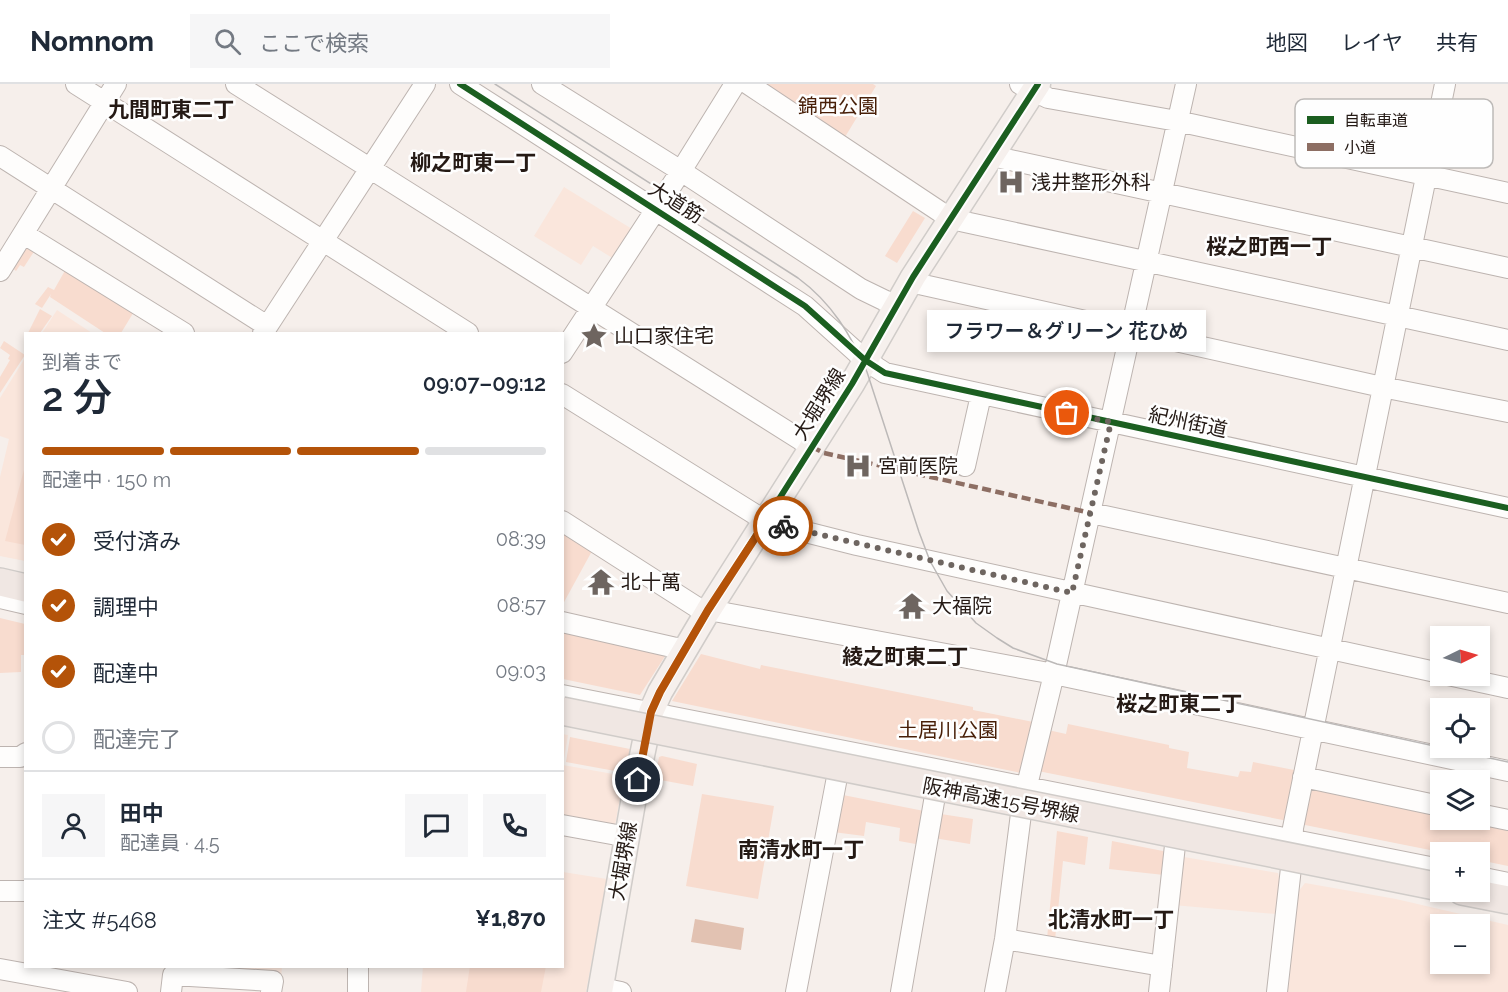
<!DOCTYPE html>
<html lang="ja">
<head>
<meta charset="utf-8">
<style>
	:root { --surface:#fff; --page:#f6f6f7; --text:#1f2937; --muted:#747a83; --line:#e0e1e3; --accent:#b45309 }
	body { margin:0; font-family:Raleway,"Noto Sans JP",sans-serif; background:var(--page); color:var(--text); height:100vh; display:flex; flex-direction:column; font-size:22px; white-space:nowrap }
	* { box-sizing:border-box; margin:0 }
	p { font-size:20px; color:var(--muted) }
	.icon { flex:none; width:33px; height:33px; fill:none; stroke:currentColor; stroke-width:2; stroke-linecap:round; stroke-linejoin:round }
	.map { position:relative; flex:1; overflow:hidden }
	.drawer { position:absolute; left:24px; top:248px; width:540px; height:636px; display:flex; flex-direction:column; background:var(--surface); border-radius:0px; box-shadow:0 3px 9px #0003 }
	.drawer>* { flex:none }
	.needle { width:39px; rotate:85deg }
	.fabs { position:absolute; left:1430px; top:542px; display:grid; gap:12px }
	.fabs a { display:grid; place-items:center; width:60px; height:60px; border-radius:0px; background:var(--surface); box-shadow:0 3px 9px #0003; font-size:30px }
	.pin { position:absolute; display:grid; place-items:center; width:51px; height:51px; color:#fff; margin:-26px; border:3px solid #fff; border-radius:50%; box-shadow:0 2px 6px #0007 }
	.courier { position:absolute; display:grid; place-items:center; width:60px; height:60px; margin:-30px; border:4px solid #b45309; border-radius:50%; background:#fff; color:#222; box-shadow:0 2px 8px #0007 }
	.bubble { position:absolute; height:42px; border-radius:0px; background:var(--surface); box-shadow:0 3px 9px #0003; font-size:20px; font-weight:600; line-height:42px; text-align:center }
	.summary em { font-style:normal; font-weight:600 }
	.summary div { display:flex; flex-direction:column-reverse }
	.summary { display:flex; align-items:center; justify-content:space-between; height:102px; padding:0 18px }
	h1 { font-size:39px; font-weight:600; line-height:45px }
	.bar { display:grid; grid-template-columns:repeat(4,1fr); gap:9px 6px; align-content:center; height:72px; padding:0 18px }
	.bar i { height:8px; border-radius:4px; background:var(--line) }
	.bar .active { background:var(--accent) }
	.bar p { grid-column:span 4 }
	.line { display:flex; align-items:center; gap:15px; padding:0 18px; border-top:2px solid var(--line) }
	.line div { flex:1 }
	.round { display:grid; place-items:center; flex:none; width:63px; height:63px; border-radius:0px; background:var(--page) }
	ol { padding:0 18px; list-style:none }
	li { display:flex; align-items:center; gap:18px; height:66px }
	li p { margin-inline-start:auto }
	li .icon { padding:6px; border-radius:50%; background:var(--accent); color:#fff; stroke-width:4 }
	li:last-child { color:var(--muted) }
	li i { width:33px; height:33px; border:3px solid var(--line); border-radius:50% }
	header { display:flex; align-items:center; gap:36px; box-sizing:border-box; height:84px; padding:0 30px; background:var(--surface); border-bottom:2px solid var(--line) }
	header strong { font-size:28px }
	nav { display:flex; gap:33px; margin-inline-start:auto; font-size:21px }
	.search { width:420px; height:54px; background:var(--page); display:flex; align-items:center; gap:15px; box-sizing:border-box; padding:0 21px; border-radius:0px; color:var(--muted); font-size:22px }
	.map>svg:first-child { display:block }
	.built { fill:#fae6dc; fill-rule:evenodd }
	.green { fill:#f8dccf }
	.water { fill:#e2c2b2 }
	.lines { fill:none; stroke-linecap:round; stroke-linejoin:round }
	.minor-casing { stroke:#bdb4b0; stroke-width:22 }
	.major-casing { stroke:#d0ccc9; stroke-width:27 }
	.highway-casing { stroke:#d0ccc9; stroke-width:30 }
	.minor { stroke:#fefdfc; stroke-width:20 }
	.major { stroke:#f6f0ed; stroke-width:24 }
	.highway { stroke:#f0e7e3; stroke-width:27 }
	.tram { stroke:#bcb9b8; stroke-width:1.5 }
	.highway-bridge-casing { stroke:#d0ccc9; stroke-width:30; stroke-linecap:butt }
	.highway-bridge { stroke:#f0e7e3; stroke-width:27 }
	.quiet { stroke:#8d6e63; stroke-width:4.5; stroke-dasharray:9 4.5; stroke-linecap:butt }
	.cycleway-casing { stroke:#fefefe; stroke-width:10 }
	.cycleway { stroke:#1b5e20; stroke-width:6 }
	.done { stroke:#6e6560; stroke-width:6; stroke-dasharray:0 10.8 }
	.route { stroke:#b45309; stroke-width:8 }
	.labels { text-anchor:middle; stroke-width:5; stroke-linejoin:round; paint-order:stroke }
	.park-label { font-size:20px; fill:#481f08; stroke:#fefefe }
	.poi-label { font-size:20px; fill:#251a15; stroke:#fefefe; text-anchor:start }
	.street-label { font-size:20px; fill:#251a15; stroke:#fefefe }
	.neighbourhood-label { font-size:21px; font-weight:bold; fill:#251a15; stroke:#fefefe }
	.key { fill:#fefefe; stroke:#bdbab8; stroke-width:1.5 }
	.key-label { font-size:16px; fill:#251a15 }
</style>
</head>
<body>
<header>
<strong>Nomnom</strong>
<div class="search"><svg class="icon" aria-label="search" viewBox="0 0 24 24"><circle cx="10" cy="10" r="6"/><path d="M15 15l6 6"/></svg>ここで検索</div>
<nav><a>地図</a><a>レイヤ</a><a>共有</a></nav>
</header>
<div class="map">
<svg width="1508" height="908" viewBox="0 0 1508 908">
	<rect width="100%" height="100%" fill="#f6efeb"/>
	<path class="built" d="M564 103 632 145 614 175 593 162 581 181 534 152Z
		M57 226 92 249H42Z
		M25 274V477L0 472V393L9 355 0 352V314Z
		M562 650 568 651 563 681 624 692 614 747 563 737Z
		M1178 772 1278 789 1280 797 1276 830 1173 821Z
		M563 788 607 795 586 908H421L423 882H562Z
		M1305 799 1396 815 1508 841V908H1285L1298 808ZM1440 840H1479V879H1440Z
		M224 882H282L281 894 224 890Z"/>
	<path class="green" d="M762 0H873L876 2 845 53Z
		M913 127 925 134 897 179 885 172Z
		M25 159 35 166 24 183 20 181 16 187 10 182Z
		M67 183 135 226 121 249H105L50 213 51 210 42 224 35 220 48 203 54 206Z
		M40 225 52 232 40 249H28Z
		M4 257 25 271 0 309V293L10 276 8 275 10 271 0 264Z
		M25 382 26 461H25L5 457Z
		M563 448 592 467 563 520Z
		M0 534 25 540V571H21V588L0 589Z
		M563 542 669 566 640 611 563 595Z
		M701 570 760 585 761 581 973 623V626L1038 639 1026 690 672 617Z
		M1068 640 1169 661V664L1189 668 1187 684 1238 693 1240 687 1251 688 1253 678 1299 687 1288 737 1038 687 1048 646 1066 650Z
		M570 653 630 665 626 689 566 678Z
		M662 672 697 680 693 702 655 695 659 673Z
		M1308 700 1440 727V735H1478L1508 741V782L1479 776V768H1440L1300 740Z
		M702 710 774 722 758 815 686 802Z
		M843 711 924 727 921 761 899 757 900 744 866 738 864 752 833 748Z
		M941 730 973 735 970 760 934 754Z
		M1057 747 1088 753 1085 781 1063 777 1055 856 1047 855Z
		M1112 757 1163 767 1166 770 1164 791 1109 785Z
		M470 882H546L541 908H466Z"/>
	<path class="water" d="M695 835 744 844 741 866 691 858Z"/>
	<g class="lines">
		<defs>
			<path id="minor" d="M76 0 468 249
				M236 0 812 363
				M460 0 805 222 865 276 885 289 1508 424
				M542 0 681 87 861 205 896 222
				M748 0 951 135 1508 256
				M1020 0 1048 14 1177 37 1508 109
				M0 72 267 242
				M992 72 1508 184
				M24 150 184 249
				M0 187 116 0
				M910 198 1382 303 1508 328
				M263 249 425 0
				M562 269 681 87 735 0
				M562 310 756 431 778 441 857 461 1440 589
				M965 382 981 311
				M1091 429 1508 519
				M562 437 698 524 1054 590 1508 687
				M0 514 26 520
				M562 538 685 566
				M1448 591 1508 604
				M562 611 1440 785
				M0 673H20L26 669
				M1303 693 1440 722
				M1479 730 1508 736
				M562 741 628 753
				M1479 793 1508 799
				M0 807H26
				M1005 855 1162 882
				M358 882V908
				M0 885 127 908
				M601 904 621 908
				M171 908 173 891 273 897 271 908
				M796 908 838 688
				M901 908 936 706
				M995 908 1005 855 1022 722 1054 590 1186 0
				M1159 908 1176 752
				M1277 908 1292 775 1293 744 1445 0"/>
			<path id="major" d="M600 908 637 696 651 628 660 608 708 527 852 300 913 193 1038 0"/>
			<path id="highway" d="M0 498 26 504
				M1462 807 1508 816"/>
		</defs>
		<use href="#minor" class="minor-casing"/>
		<use href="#major" class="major-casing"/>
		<use href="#highway" class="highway-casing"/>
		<use href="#minor" class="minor"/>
		<use href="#major" class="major"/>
		<use href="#highway" class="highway"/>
		<path class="tram" d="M495 0 798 194C832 219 851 251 867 288L919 448 930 477 947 507 976 539 997 554 1013 564 1057 580 1508 678"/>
		<defs>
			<path id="highway-bridge" d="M562 627 1440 803"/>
		</defs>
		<use href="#highway-bridge" class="highway-bridge-casing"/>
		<use href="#highway-bridge" class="highway-bridge"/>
		<path class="quiet" d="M812 363 824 369 1091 429"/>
		<defs>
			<path id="cycleway" d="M460 0 805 222 865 276 885 289 1508 424
				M651 628 660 608 708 527 852 300 913 193 1038 0"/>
		</defs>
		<use href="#cycleway" class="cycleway-casing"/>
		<use href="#cycleway" class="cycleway"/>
	</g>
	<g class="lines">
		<path class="done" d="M783 442 1072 509 1111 338 1067 329"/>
		<path class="route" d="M638 696 651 628 660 608 708 526 767 436 783 442"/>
	</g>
	<defs>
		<symbol id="hospital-bare" viewBox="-9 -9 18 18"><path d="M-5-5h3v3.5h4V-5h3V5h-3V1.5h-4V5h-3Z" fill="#6e6560" stroke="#fefefe" stroke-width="2.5" paint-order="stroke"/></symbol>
		<symbol id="sight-bare" viewBox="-9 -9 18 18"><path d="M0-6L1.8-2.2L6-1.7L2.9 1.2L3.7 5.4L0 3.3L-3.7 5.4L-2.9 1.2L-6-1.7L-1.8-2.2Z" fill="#6e6560" stroke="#fefefe" stroke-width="2.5" paint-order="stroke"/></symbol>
		<symbol id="temple-bare" viewBox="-9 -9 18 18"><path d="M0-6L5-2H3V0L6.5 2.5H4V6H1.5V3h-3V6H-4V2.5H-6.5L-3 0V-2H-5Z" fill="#6e6560" stroke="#fefefe" stroke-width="2.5" paint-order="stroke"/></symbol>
	</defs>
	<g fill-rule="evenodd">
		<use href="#hospital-bare" x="992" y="79" width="38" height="38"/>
		<use href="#sight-bare" x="575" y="233" width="38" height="38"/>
		<use href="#hospital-bare" x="839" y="363" width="38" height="38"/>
		<use href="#temple-bare" x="582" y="479" width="38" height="38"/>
		<use href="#temple-bare" x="893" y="503" width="38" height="38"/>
	</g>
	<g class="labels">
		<g class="park-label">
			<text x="838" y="29">錦西公園</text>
			<text x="948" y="653">土居川公園</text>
		</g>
		<g class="poi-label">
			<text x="1031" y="105">浅井整形外科</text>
			<text x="614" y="259">山口家住宅</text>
			<text x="878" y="389">宮前医院</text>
			<text x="621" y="505">北十萬</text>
			<text x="932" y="529">大福院</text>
		</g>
		<g class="street-label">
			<text transform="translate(676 118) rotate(32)" y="7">大道筋</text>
			<text transform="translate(819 320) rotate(-58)" y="7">大堀堺線</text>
			<text transform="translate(1188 338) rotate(12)" y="7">紀州街道</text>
			<text transform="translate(1001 716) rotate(11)" y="7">阪神高速15号堺線</text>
			<text transform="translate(623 777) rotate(-80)" y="7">大堀堺線</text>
		</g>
		<g class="neighbourhood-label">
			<text x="171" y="33">九間町東二丁</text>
			<text x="473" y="86">柳之町東一丁</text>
			<text x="1269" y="170">桜之町西一丁</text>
			<text x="905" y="580">綾之町東二丁</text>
			<text x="1179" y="627">桜之町東二丁</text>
			<text x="801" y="773">南清水町一丁</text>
			<text x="1111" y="843">北清水町一丁</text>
		</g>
	</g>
	<rect x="1295" y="15" width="198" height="69" rx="9" class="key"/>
	<rect x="1307" y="32" width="27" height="8" fill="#1b5e20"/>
	<rect x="1307" y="59" width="27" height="8" fill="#8d6e63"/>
	<g class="key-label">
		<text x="1344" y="42">自転車道</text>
		<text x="1344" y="69">小道</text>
	</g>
</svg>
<div class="fabs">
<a><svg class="needle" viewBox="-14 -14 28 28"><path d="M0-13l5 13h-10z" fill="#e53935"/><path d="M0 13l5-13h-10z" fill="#747a83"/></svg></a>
<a><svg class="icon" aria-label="locate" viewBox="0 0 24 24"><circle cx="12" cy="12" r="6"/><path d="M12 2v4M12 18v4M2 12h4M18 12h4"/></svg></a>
<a><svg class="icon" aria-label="layers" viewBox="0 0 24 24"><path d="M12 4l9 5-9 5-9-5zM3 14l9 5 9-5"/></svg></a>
<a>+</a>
<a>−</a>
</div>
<div class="pin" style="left:1067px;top:329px;background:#ea580c"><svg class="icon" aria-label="bag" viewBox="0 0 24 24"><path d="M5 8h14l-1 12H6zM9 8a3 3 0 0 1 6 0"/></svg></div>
<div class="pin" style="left:638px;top:696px;background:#1f2937"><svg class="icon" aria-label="home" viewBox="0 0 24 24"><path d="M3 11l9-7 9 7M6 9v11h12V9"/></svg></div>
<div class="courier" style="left:783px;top:442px"><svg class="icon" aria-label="bike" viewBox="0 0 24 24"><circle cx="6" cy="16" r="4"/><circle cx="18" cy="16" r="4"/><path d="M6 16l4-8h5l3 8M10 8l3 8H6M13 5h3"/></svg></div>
<div class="bubble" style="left:927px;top:226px;width:279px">フラワー＆グリーン 花ひめ</div>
<section class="drawer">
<div class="summary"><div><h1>2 分</h1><p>到着まで</p></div><em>09:07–09:12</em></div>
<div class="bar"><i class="active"></i><i class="active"></i><i class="active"></i><i></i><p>配達中 · 150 m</p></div>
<ol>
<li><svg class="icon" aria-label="check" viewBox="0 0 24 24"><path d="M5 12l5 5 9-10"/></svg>受付済み<p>08:39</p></li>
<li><svg class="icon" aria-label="check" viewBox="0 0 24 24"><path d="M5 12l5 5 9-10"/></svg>調理中<p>08:57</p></li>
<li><svg class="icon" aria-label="check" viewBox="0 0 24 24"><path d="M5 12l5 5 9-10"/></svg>配達中<p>09:03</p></li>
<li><i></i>配達完了</li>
</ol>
<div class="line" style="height:108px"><a class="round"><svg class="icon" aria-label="person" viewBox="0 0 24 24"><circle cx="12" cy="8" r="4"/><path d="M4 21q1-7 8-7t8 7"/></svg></a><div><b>田中</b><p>配達員 · 4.5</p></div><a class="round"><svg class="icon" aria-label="chat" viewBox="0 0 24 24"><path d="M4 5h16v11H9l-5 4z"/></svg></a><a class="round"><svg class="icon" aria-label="phone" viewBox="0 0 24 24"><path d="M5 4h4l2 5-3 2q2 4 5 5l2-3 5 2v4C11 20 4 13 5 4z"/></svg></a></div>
<div class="line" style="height:78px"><div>注文 #5468</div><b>¥1,870</b></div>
</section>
</div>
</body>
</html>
